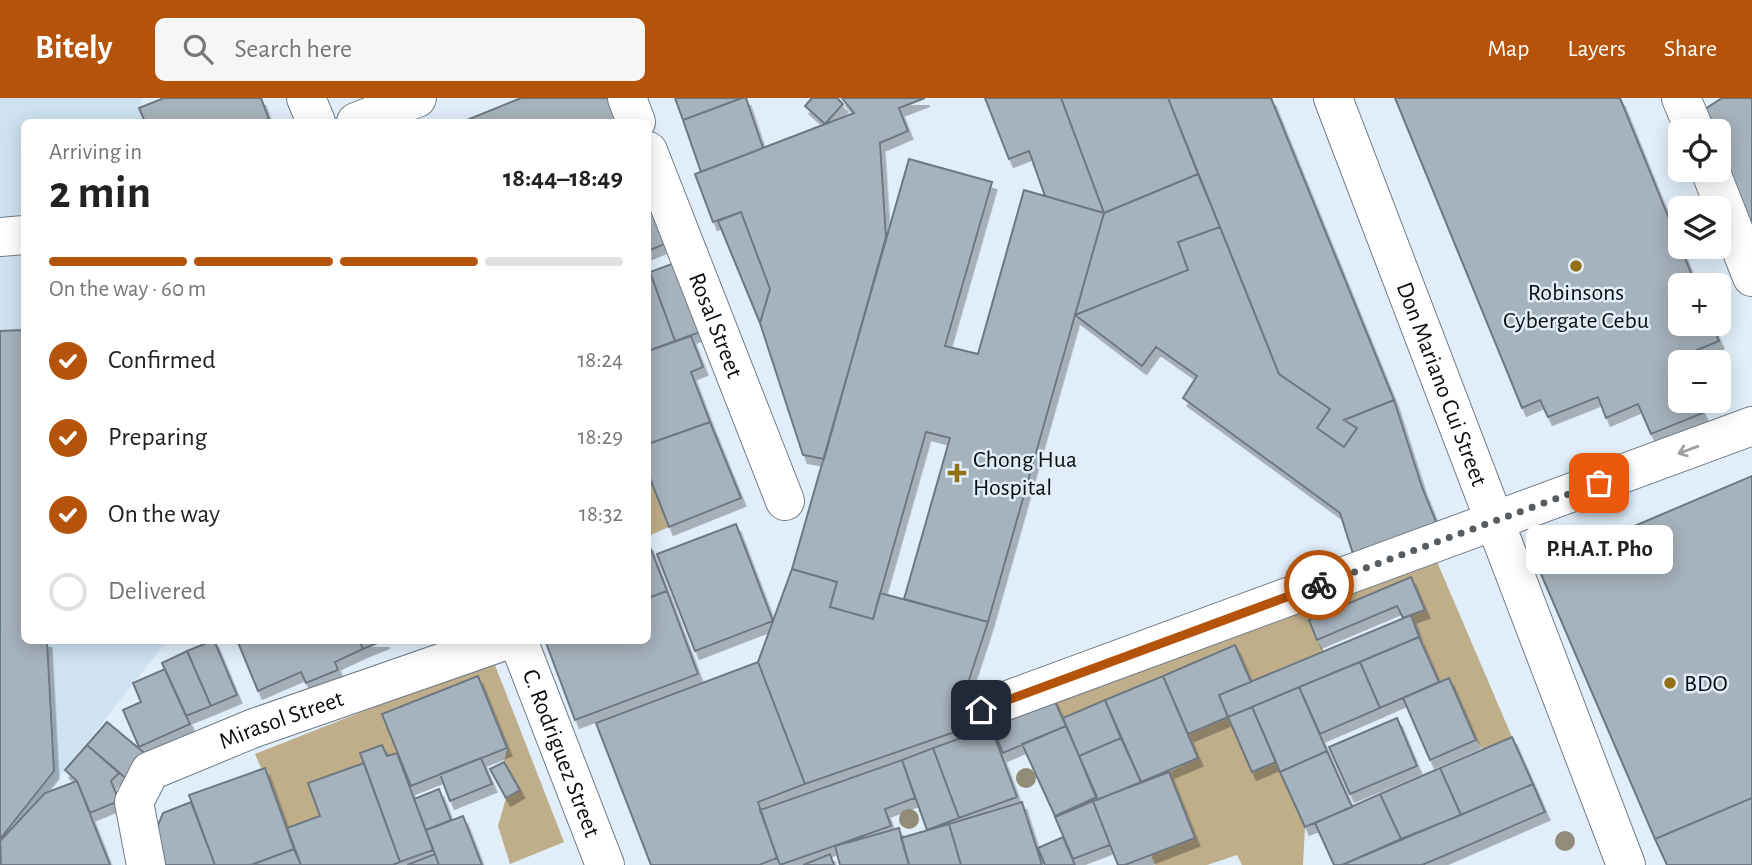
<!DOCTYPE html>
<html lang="en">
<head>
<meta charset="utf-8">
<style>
	:root { --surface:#fff; --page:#f6f6f6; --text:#222; --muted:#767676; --line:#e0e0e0; --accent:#b45309 }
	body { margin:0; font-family:"Alegreya Sans",sans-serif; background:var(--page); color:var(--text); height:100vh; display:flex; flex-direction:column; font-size:26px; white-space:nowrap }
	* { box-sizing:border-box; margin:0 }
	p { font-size:23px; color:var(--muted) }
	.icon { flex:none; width:38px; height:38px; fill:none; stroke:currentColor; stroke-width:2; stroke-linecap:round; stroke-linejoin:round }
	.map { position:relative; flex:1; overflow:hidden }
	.side { position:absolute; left:21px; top:21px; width:630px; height:525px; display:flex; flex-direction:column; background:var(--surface); border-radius:10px; box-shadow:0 4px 18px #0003 }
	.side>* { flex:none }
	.tools { position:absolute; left:1668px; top:21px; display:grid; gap:14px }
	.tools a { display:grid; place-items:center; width:63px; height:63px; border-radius:10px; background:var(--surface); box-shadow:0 4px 18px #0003; font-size:35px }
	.pin { position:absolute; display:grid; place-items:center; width:60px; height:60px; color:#fff; margin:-30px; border-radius:14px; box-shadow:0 4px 10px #0006 }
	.courier { position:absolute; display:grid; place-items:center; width:70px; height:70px; margin:-35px; border:5px solid #b45309; border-radius:50%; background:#fff; color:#222; box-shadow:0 2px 9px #0007 }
	.bubble { position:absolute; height:49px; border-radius:10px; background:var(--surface); box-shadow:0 4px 18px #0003; font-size:23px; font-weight:700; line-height:49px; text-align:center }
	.summary em { font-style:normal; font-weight:700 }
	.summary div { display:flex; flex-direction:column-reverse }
	.summary { display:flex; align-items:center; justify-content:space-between; height:119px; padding:0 28px }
	h1 { font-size:46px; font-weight:700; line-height:52px }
	.bar { display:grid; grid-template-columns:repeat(4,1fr); gap:10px 7px; align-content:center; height:84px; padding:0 28px }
	.bar i { height:9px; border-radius:5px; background:var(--line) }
	.bar .selected { background:var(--accent) }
	.bar p { grid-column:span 4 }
	ol { padding:0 28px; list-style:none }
	li { display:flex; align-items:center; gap:21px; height:77px }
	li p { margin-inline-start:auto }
	li .icon { padding:7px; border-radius:50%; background:var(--accent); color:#fff; stroke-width:4 }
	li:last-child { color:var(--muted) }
	li i { width:38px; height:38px; border:4px solid var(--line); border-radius:50% }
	header { display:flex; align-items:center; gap:42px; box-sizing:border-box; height:98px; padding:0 35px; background:var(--accent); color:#fff }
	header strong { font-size:33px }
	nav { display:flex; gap:38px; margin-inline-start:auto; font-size:24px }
	.search { width:490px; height:63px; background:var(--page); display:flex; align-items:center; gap:18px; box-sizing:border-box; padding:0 24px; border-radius:10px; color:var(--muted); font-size:26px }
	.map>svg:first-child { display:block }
	.built { fill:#cee2f1 }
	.forest { fill:#bfae8a }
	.building { fill:#a6b2bc; stroke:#6d7882; stroke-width:2; filter:url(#shadow) }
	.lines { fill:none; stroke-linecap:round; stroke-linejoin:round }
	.minor-casing { stroke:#717c86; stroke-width:40 }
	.minor { stroke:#fff; stroke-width:38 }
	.tree { fill:#908c77 }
	.oneway { stroke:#9d9fa0 }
	.done { stroke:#555c62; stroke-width:7; stroke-dasharray:0 12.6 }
	.route { stroke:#b45309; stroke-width:9 }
	.poi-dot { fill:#927016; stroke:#e1eef9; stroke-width:2.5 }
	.labels { text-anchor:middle; stroke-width:5; stroke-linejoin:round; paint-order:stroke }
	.poi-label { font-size:24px; fill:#090e11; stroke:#e1eef9; text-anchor:start }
	.street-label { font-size:24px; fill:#090e11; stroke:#e1eef9 }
</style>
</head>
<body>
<header>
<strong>Bitely</strong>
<div class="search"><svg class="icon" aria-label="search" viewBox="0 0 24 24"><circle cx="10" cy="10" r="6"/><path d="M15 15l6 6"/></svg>Search here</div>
<nav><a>Map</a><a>Layers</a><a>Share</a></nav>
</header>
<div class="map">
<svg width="1752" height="767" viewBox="0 0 1752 767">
	<defs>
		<filter id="shadow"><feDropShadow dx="4.5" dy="8" stdDeviation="0" flood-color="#0004"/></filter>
	</defs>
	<rect width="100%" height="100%" fill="#e1eef9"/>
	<path class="built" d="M0 0H142L144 24H24V542L167 543 65 672 45 695 0 743Z"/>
	<path class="forest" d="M648 375 669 429 648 438Z
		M1432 452 1512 639 1484 652 1476 642 1449 580 1439 584 1411 517 1425 511 1411 479 1310 522 1317 542 1324 553 1251 584 1235 547 1063 620 1052 597Z
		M493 562 564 744 510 766 498 728 506 700 520 692 504 664 507 650 478 578 383 615 397 655 387 658 382 647 360 655 364 665 308 685 320 718 287 730 255 656Z
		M1228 619 1252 674 1276 664 1305 729 1303 767H1242L1237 757 1207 767H1155L1151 757 1195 740 1169 674 1198 660 1188 636Z"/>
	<path class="building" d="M164 0H261L270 24H145L139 10Z
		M521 0H608L618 24H462Z
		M675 0H742L683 22Z
		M742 0H746L763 50 701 74 683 22Z
		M812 0H837L843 6 825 26 805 8Z
		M842 0H925L899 10 908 33 880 45 886 139 824 361 803 357 760 225 770 191 741 114 713 124 695 76 854 15Z
		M985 0H1061L1104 115 1045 98 1029 53 1009 61Z
		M1061 0H1168L1198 76 1104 115Z
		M1168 0H1271L1394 302 1344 322 1357 330 1344 349 1317 330 1330 311 1279 276Z
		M1395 0H1620L1696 187H1680V226H1712L1719 243 1697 252 1693 264H1680V303H1698L1703 315 1651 336 1638 306 1606 320 1598 299 1548 319 1540 302 1522 310Z
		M1722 0H1752V156L1718 66V33H1706L1699 15Z
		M909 61 992 84 945 248 978 256 1024 92 1104 115 988 524 904 501 950 340 926 334 873 521 830 509 837 484 792 471Z
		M1198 76 1220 129 1178 144 1188 172 1075 217 1104 115Z
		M648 80 672 143 648 153Z
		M741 114 770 191 760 225 718 123Z
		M1220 129 1279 276 1330 311 1317 330 1344 349 1357 330 1344 322 1394 302 1422 389 1439 431 1354 459 1340 415 1183 300 1197 278 1156 249 1142 268 1075 217 1188 172 1178 144Z
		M680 163 706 232 675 243 650 174Z
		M648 169 675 243 648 253Z
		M24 232V542H47L54 673 0 741V233Z
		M691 238 703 269 691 274 710 324 648 346V253Z
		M710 324 741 400 669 429 648 375V346Z
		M1752 378V700L1655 741 1538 469Z
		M736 426 773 523 695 553 657 456Z
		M648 444 667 493 648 500Z
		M792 471 837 484 830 509 873 521 880 495 988 524 968 585 972 628 805 686 758 564Z
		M1411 479 1425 512 1403 520 1397 508 1317 542 1309 522Z
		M667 493 698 576 575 622 545 542H648V500Z
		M1411 517 1419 539 1228 619 1219 597Z
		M1419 539 1439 584 1380 610 1360 564Z
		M214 542 237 597 211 608 187 553Z
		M237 542H359L363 551 335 564 338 572 306 585 301 574 258 593Z
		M359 542H385L363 551Z
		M1235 547 1251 584 1219 597 1228 619 1188 636 1163 578Z
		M187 553 211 608 186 618 162 565Z
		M758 564 805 686 758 704 777 760 759 767H651L596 625Z
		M1360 564 1380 610 1320 636 1299 589Z
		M165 571 190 626 139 649 123 612 141 604 133 585Z
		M478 578 507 650 411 688 382 616Z
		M1163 578 1198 660 1141 684 1105 602Z
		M1449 580 1476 642 1430 662 1403 600Z
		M1299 589 1327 653 1280 674 1252 609Z
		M1052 597 1066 628 1003 655 990 624Z
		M1105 602 1121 640 1079 658 1063 620Z
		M1252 609 1276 664 1252 674 1228 619Z
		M1397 620 1417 668 1350 696 1329 649Z
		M107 624 148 658 128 682 87 647Z
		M1066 628 1097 699 1055 718 1022 646Z
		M991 629 1017 699 959 720 933 650Z
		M1512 639 1533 686 1461 717 1440 670Z
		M1121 640 1141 684 1097 702 1079 658Z
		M87 647 119 675 111 683 119 703 90 715 77 683 65 672Z
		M382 647 387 658 397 655 433 752 400 764 360 655Z
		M933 650 959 720 927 732 902 662Z
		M1327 653 1352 709 1305 729 1280 674Z
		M481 660 492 686 450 703 440 676Z
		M902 662 915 700 885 711 891 728 780 767 760 712Z
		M504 664 520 692 506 700 490 671Z
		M364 665 400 764 393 767H301L287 730 320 718 308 685Z
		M265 670 294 751 251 767H215L189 697Z
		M1440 670 1461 717 1401 741 1380 696Z
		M1169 674 1195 740 1125 767H1118L1093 703Z
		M77 683 110 767H1L0 743 45 695Z
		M1533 686 1545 714 1439 760 1422 767H1342Z
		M439 691 451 722 426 732 414 701Z
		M1380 696 1401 741 1342 767H1334L1315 725Z
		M1752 700V767H1667L1655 741Z
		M1093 703 1110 747 1073 761 1055 719Z
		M191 704 215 767H165L153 740 163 715Z
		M1022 704 1042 767H961L949 726Z
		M463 718 482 767H439L426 732Z
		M949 726 961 767H909L901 740Z
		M899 730 909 767H840L835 748Z
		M1063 739 1075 767H1045L1038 750Z
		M294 751 301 767H251Z
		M435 756 439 767H407Z
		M830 756 834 767H803Z"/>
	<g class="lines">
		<defs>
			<g id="minor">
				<path d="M306 0 316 24"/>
				<path d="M627 0 636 24"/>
				<path id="s1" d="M1333 0 1626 767"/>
				<path d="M1681 0 1695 33"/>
				<path d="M356 24 417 0"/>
				<path id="s2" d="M648 53 785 403"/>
				<path d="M1710 72 1752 179"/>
				<path d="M0 139 24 137"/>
				<path id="s3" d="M518 542 605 767"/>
				<path d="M981 612 1752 328"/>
				<path id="s4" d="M146 767 134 704 150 673 254 630 507 542"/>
			</g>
		</defs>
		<use href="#minor" class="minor-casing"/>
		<use href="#minor" class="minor"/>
	</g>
	<g class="tree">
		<circle cx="1026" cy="680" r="10"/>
		<circle cx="909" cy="721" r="10"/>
		<circle cx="1565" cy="743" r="10"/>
	</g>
	<defs><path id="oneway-shaft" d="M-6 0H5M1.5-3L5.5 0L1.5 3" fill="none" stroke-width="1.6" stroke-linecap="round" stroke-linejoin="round" transform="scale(1.75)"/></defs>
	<use class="oneway" href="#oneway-shaft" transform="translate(1688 352) rotate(160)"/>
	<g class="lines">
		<path class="done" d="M1319 487 1599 385"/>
		<path class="route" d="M981 612 1319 487"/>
	</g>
	<g class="poi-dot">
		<circle cx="1576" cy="168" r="7"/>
		<path d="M953.5 364.5h7v7h7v7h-7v7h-7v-7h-7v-7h7z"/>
		<circle cx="1670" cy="585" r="7"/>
	</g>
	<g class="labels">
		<g class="poi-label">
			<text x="1576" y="202" text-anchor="middle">Robinsons<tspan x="1576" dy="28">Cybergate Cebu</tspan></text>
			<text x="973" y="369">Chong Hua<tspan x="973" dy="28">Hospital</tspan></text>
			<text x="1684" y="593">BDO</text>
		</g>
		<g class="street-label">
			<text dy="8" stroke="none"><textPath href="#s2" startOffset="187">Rosal Street</textPath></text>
			<text dy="8" stroke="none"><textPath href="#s1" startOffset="306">Don Mariano Cui Street</textPath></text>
			<text dy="8" stroke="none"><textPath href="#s4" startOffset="240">Mirasol Street</textPath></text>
			<text dy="8" stroke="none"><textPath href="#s3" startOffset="121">C. Rodriguez Street</textPath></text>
		</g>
	</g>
</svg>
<div class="tools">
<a><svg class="icon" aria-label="locate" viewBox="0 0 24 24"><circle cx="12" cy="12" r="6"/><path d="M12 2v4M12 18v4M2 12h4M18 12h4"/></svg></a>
<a><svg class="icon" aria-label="layers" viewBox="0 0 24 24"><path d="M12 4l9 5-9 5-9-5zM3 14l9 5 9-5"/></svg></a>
<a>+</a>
<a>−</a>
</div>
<div class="pin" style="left:1599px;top:385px;background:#ea580c"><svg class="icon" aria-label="bag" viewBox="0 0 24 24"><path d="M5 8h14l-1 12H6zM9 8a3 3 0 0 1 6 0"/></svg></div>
<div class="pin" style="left:981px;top:612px;background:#1f2937"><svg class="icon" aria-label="home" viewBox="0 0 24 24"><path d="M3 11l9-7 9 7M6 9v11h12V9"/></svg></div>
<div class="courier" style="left:1319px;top:487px"><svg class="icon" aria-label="bike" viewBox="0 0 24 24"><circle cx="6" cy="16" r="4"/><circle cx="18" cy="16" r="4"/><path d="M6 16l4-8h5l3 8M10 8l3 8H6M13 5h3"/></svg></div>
<div class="bubble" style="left:1526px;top:427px;width:147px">P.H.A.T. Pho</div>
<section class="side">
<div class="summary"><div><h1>2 min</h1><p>Arriving in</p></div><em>18:44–18:49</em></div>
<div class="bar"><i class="selected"></i><i class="selected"></i><i class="selected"></i><i></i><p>On the way · 60 m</p></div>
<ol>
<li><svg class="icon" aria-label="check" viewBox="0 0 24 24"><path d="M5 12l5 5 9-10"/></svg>Confirmed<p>18:24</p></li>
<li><svg class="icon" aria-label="check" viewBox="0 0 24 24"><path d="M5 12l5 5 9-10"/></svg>Preparing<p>18:29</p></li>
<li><svg class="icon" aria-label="check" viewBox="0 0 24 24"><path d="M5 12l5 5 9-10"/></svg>On the way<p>18:32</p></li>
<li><i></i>Delivered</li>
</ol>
</section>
</div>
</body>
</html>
